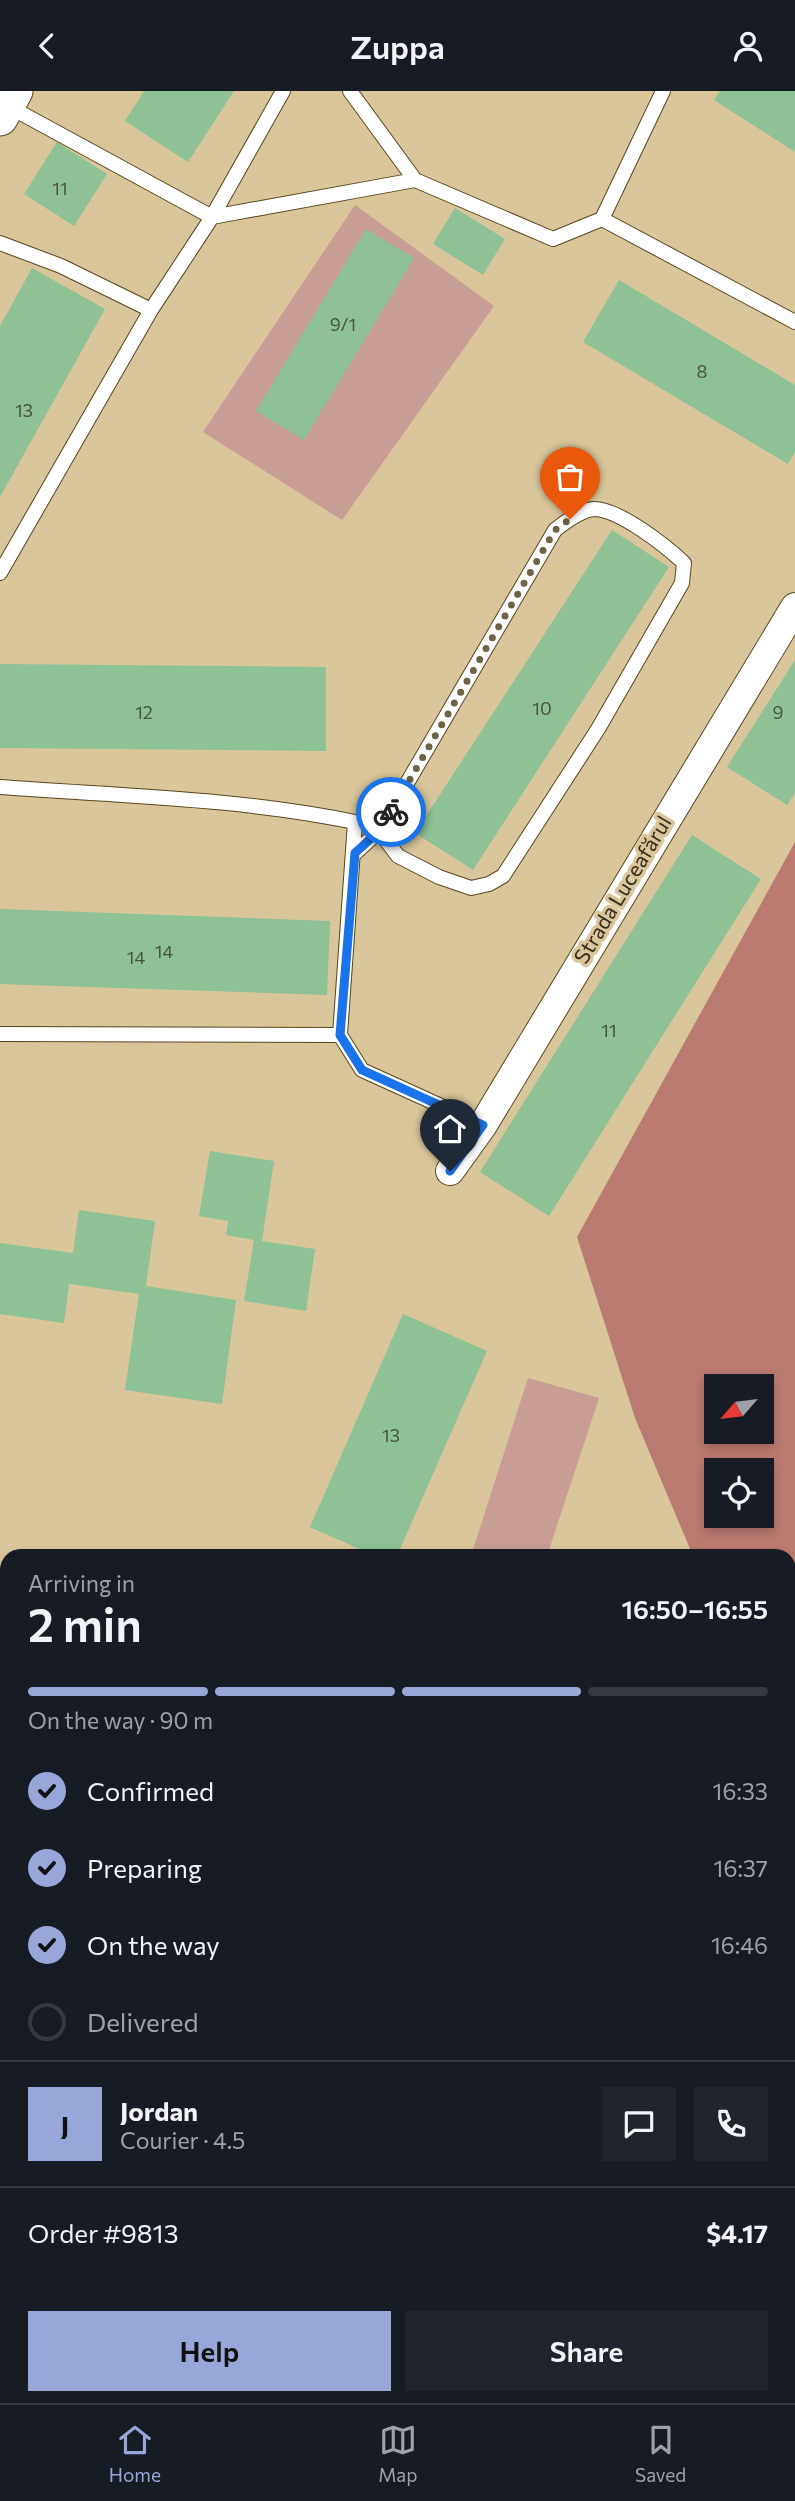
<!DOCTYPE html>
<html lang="en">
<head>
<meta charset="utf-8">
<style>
	:root { --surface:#171b24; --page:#20242c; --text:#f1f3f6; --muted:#9ea1a6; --line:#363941; --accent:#99a6da }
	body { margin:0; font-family:Commissioner,sans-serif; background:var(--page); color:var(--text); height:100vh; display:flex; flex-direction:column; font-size:26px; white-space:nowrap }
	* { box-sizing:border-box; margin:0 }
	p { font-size:23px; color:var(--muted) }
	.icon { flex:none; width:38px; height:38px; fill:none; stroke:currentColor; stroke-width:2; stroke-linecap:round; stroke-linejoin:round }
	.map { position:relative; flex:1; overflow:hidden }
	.side { position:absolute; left:0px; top:1458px; width:796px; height:856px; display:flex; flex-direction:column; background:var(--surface); border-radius:21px 21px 0 0; box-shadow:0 4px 10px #0003 }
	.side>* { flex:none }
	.needle { width:46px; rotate:242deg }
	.buttons { position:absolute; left:704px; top:1283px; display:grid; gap:14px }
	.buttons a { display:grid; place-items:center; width:70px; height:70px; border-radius:0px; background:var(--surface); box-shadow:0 4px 10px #0003; font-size:35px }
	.pin { position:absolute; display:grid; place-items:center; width:60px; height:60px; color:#fff; margin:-72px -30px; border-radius:50% 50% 50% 0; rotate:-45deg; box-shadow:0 0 7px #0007 }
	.pin .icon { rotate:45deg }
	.courier { position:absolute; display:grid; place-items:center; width:70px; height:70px; margin:-35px; border:5px solid #1a73e8; border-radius:50%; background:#fff; color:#222; box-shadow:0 2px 9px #0007 }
	.summary em { font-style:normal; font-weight:600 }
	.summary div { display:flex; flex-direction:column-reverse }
	.summary { display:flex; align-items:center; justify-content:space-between; height:119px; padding:0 28px }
	h1 { font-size:46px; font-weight:600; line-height:52px }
	.bar { display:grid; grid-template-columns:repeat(4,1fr); gap:10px 7px; align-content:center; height:84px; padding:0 28px }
	.bar i { height:9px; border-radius:5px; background:var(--line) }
	.bar .active { background:var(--accent) }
	.bar p { grid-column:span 4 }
	.line { display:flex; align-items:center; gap:18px; padding:0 28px; border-top:2px solid var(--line) }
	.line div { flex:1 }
	.round { display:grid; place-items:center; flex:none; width:74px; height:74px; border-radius:0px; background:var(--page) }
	ol { padding:0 28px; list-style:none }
	li { display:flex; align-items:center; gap:21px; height:77px }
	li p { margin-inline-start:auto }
	li .icon { padding:7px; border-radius:50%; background:var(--accent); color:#111; stroke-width:4 }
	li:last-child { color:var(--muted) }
	li i { width:38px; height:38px; border:4px solid var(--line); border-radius:50% }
	.action { display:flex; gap:14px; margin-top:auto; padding:14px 28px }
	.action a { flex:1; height:80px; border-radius:0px; background:var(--accent); color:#111; font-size:28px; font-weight:600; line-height:80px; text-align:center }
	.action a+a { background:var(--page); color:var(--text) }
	header { display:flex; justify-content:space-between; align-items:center; height:91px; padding:0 28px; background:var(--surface); font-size:32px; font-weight:600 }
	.tabs { display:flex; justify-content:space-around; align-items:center; height:98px; border-top:2px solid var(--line); background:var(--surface); font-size:19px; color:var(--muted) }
	.tabs a { display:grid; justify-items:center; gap:4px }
	.tabs .active { color:var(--accent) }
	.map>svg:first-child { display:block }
	.green { fill:#c79d96 }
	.forest { fill:#bb7a71; fill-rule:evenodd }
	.building { fill:#8ec195 }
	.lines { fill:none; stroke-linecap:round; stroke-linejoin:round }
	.service-casing { stroke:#56461d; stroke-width:16 }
	.minor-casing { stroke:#56461d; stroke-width:30 }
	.tertiary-casing { stroke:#56461d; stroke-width:37 }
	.service { stroke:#fff; stroke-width:14 }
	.minor { stroke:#fff; stroke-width:28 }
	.tertiary { stroke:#fff; stroke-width:35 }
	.done { stroke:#6e6347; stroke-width:7; stroke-dasharray:0 12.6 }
	.route { stroke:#1a73e8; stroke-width:9 }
	.labels { text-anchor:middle; stroke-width:7; stroke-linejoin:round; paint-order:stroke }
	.number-label { font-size:18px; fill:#4a523a }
	.street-label { font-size:21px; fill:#342d1b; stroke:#d9c69a }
</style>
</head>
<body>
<header><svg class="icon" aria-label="back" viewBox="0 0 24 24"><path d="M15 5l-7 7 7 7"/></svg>Zuppa<svg class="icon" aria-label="person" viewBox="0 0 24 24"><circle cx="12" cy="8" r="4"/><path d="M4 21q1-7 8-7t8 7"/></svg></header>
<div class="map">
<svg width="795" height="2312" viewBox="0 0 795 2312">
	<rect width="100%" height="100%" fill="#d9c69a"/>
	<path class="green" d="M355 114 494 215 342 429 203 341Z
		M528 1287 599 1307 547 1465H471Z"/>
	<path class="forest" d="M795 751V2026L789 2022V1465H693L635 1327 577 1146ZM716 1295H761V1340H716ZM716 1379H761V1424H716Z"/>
	<path class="building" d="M144 0H234L188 71 125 30Z
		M720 0H795V61L714 9Z
		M57 51 107 83 74 135 24 103Z
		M455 117 505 148 483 184 433 153Z
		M366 138 414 167 304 349 256 320Z
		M32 177 105 218 0 406V235Z
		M619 189 795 294V361L788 373 583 251Z
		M612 439 669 476 473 779 415 742Z
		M795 569V702L787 714 727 676Z
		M0 573 326 576V660L0 657Z
		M692 744 761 788 549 1125 480 1081Z
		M0 818 330 830 327 904 0 893Z
		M210 1060 274 1070 262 1150 315 1158 306 1220 244 1210 254 1149 226 1144 228 1130 199 1125Z
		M79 1119 155 1130 146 1195 236 1209 222 1313 125 1299 139 1203 69 1193 64 1232 0 1223V1152L73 1162Z
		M403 1223 487 1260 397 1465H375L310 1436Z
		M0 1527H7V1607L0 1606Z
		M0 1797H7V1858H0Z
		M16 2306H79V2312H15Z
		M250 2306H311V2312H250Z"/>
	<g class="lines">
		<defs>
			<path id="service" d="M350 0 415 89
				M8 15 212 126 283 0
				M602 128 795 231
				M0 152 61 175 151 219 212 126 415 89 553 148 602 128 663 0
				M0 482 151 219
				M0 696C118 705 239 707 355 731L340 944
				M355 762 379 740 555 439C565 431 581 419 594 418 619 418 666 455 684 472L682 492 598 638 503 785 489 793 471 797 439 786 398 765 379 740
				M0 943 340 944 362 979 483 1034
				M0 1881 7 1882
				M0 1960H7
				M0 2284 7 2038
				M680 2312 681 2307"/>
			<path id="minor" d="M450 1080 483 1034 795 516
				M205 2312V2306"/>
			<path id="tertiary" d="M0 27 15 0"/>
		</defs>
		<use href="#service" class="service-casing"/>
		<use href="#minor" class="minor-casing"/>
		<use href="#tertiary" class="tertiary-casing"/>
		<use href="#service" class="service"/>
		<use href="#minor" class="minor"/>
		<use href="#tertiary" class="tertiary"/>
	</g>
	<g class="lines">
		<path class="done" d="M391 721 555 439 570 428"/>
		<path class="route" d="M391 721 379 740 355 762 340 944 362 979 483 1034 450 1080"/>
	</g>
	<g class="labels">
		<g class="number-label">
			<text x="60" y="104">11</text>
			<text x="343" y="240">9/1</text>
			<text x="702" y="287">8</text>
			<text x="24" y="326">13</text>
			<text x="542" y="624">10</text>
			<text x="144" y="628">12</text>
			<text x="778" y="628">9</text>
			<text x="164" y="867">14</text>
			<text x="136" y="873">14</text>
			<text x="609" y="946">11</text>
			<text x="391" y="1351">13</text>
		</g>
		<g class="street-label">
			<text transform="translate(623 799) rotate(-59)" y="7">Strada Luceafărul</text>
		</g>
	</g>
</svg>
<div class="buttons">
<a><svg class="needle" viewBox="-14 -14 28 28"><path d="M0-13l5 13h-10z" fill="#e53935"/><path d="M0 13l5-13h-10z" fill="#9ea1a6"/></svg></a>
<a><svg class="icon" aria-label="locate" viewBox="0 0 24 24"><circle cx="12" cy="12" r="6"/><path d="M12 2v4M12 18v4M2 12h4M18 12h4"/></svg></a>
</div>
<div class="pin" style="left:570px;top:428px;background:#ea580c"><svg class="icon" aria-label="bag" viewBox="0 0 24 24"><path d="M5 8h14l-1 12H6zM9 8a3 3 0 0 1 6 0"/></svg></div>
<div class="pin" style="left:450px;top:1080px;background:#1f2937"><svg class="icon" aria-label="home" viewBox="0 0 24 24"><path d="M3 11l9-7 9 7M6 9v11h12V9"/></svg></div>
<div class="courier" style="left:391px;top:721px"><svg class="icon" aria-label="bike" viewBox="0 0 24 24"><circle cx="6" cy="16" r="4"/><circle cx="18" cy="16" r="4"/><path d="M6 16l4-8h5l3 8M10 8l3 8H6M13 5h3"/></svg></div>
<section class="side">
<div class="summary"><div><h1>2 min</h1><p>Arriving in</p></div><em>16:50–16:55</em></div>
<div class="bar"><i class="active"></i><i class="active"></i><i class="active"></i><i></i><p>On the way · 90 m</p></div>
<ol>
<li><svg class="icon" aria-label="check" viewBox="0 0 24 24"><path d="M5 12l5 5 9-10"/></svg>Confirmed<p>16:33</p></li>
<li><svg class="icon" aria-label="check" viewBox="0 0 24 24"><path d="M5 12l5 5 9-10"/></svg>Preparing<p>16:37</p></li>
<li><svg class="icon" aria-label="check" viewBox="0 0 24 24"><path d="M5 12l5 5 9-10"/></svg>On the way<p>16:46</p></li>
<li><i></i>Delivered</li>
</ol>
<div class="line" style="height:126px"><b class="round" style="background:var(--accent);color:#111">J</b><div><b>Jordan</b><p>Courier · 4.5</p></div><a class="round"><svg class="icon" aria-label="chat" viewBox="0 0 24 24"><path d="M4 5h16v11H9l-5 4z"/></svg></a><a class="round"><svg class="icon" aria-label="phone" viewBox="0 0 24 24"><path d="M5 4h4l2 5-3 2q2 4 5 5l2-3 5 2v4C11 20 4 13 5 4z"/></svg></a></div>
<div class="line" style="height:91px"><div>Order #9813</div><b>$4.17</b></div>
<div class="action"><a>Help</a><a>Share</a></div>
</section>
</div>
<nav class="tabs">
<a class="active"><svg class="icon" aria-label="home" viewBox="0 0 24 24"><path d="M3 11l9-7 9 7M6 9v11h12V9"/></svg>Home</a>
<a><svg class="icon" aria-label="map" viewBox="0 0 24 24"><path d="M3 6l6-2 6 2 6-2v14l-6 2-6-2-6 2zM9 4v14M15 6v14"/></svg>Map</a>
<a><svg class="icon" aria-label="saved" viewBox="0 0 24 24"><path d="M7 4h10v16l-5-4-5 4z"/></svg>Saved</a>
</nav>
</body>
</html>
